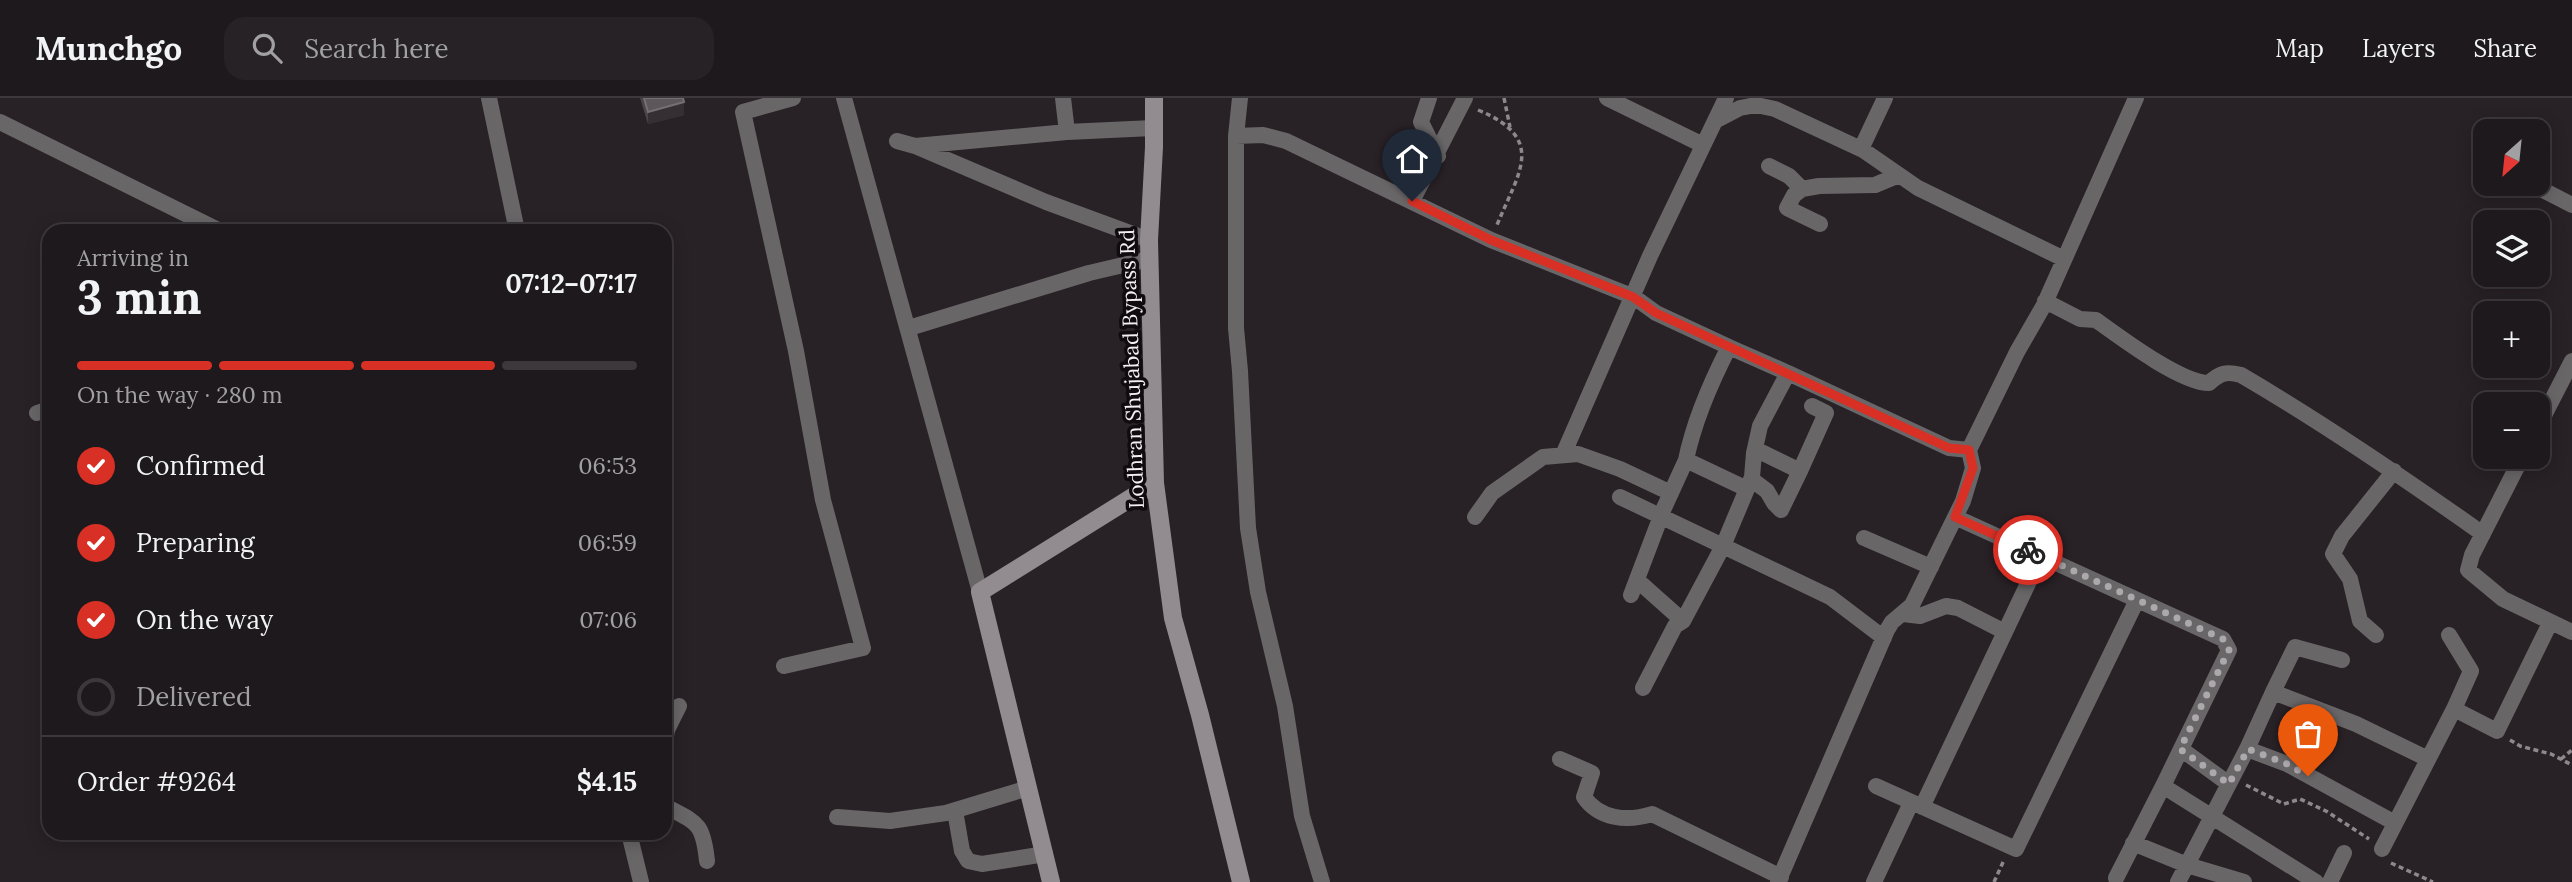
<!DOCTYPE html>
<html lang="en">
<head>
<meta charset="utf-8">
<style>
	:root { --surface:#1e191c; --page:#262225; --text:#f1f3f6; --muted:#a1a0a3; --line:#3c383b; --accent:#d93025 }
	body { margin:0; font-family:Lora,serif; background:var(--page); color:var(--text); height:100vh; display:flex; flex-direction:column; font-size:26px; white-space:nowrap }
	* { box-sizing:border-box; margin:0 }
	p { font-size:23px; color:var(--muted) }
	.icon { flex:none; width:38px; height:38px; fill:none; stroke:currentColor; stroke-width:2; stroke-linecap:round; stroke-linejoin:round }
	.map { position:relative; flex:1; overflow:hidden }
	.details { position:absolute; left:42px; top:126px; width:630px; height:616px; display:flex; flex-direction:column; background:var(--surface); border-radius:21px; box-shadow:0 4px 18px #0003,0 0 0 2px var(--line) }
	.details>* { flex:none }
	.needle { width:46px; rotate:207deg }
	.controls { position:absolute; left:2473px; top:21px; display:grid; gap:14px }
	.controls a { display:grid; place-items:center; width:77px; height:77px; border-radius:14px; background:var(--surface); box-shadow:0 4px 18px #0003,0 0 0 2px var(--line); font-size:35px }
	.pin { position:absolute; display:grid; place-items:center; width:60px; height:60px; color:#fff; margin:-72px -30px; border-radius:50% 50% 50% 0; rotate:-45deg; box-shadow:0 0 7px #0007 }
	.pin .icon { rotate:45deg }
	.courier { position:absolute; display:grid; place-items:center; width:70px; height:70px; margin:-35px; border:5px solid #d93025; border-radius:50%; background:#fff; color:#222; box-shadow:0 2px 9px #0007 }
	.headline em { font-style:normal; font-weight:800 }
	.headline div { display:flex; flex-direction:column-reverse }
	.headline { display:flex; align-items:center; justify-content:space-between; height:119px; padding:0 35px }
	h1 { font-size:46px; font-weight:800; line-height:52px }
	.bar { display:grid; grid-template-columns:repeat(4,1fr); gap:10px 7px; align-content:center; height:84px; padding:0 35px }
	.bar i { height:9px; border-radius:5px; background:var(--line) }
	.bar .active { background:var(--accent) }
	.bar p { grid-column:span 4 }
	.line { display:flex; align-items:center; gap:18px; padding:0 35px; border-top:2px solid var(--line) }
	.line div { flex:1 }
	ol { padding:0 35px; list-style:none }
	li { display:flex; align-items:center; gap:21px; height:77px }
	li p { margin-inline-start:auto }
	li .icon { padding:7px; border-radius:50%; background:var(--accent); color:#fff; stroke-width:4 }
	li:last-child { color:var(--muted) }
	li i { width:38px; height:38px; border:4px solid var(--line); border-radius:50% }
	header { display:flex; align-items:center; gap:42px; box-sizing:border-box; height:98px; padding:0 35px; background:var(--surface); border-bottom:2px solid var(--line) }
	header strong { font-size:33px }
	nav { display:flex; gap:38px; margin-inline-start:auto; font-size:24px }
	.search { width:490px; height:63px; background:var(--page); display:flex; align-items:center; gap:18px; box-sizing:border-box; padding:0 24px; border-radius:21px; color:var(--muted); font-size:26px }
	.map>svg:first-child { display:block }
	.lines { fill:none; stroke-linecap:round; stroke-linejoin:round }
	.path { stroke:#8e888c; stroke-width:3.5; stroke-dasharray:5 3.5; stroke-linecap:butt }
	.street { stroke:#696668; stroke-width:16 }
	.secondary { stroke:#928b8f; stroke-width:18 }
	.wall { fill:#4b4449 }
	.shaded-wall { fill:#352e33 }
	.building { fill:#5d565b; stroke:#756e73; stroke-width:2 }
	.done { stroke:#ada8ab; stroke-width:7; stroke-dasharray:0 12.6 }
	.route { stroke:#d93025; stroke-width:9 }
	.labels { text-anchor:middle; stroke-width:7; stroke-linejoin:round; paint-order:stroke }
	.street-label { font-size:21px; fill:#f5f0f3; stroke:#0f0b0e }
</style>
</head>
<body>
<header>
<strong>Munchgo</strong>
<div class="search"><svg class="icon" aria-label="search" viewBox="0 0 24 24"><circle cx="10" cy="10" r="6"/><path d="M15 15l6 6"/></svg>Search here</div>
<nav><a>Map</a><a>Layers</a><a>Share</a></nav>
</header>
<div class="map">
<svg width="2572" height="784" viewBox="0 0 2572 784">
	<rect width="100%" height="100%" fill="#282126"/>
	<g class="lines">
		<path class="path" d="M1504 0 1510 29
			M1478 12C1548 41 1518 75 1497 127
			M2510 642 2520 648 2551 656 2572 667
			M2561 661 2572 652
			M2246 687 2284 706 2300 701 2326 713 2369 741
			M2391 765 2433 784
			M1994 784 2004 762"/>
		<path class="street" d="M489 0 517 133
			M844 0 980 494
			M1063 0 1067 34 1153 30
			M1240 0 1236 38V230L1240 273 1248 430 1258 494 1285 608 1302 718 1322 784
			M1429 0 1421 24 1438 58
			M1607 0 1703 47
			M1715 23 1740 10 1756 7 1775 11 1863 52 1918 90 2064 161
			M0 24 220 133
			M1236 38 1263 37 1286 43 1491 142 1634 199 1656 215 1729 249
			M897 43 915 48 1067 34
			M915 48 1046 104 1149 142
			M1861 51 1885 0
			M1769 68 1789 78 1802 91
			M2531 86 2572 107
			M1412 103 1465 0
			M1820 126 1787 110 1794 97 1802 91 1819 88 1875 87 1899 77
			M2045 203 2080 221 2096 222C2121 240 2181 285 2209 285 2220 275 2226 273 2241 277 2325 326 2404 380 2483 436
			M909 230 1089 175 1149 161
			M37 315 49 311
			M2538 329 2572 263
			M1563 357 1650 158 1726 0
			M2522 359 2472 457 2468 472 2503 501 2572 534
			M1686 362C1694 323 1711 284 1729 249L1788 275
			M1800 373 1826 315 1812 308
			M1751 381 1767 393 1774 405 1781 412 1800 373 1755 351
			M1620 399 1723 448 1752 379 1754 355 1760 328 1788 275 1949 350 1969 352
			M1475 419 1492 395 1543 359 1578 356 1620 371 1671 395
			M1955 419 2223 541 2229 552 2163 688
			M1864 440 1931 469
			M1637 482 1683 523
			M1631 497 1664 410 1686 362 1747 391
			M1903 516 1920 518 1946 508 1958 510 2005 534
			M2376 537 2360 523 2350 481 2333 456 2342 438 2394 373
			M2449 537 2471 573 2454 611 2497 633 2550 525
			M784 568 863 550 823 402 796 253 743 14 793 0
			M1643 590 1675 528 1683 523 1723 448 1830 499 1884 540
			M2273 594 2295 549 2342 562
			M665 644 667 632 679 608
			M2181 651 2229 686
			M2247 651 2287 666 2395 725
			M1560 661 1592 675 1584 699C1599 721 1627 724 1652 716L1781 779
			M1876 688 2016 751 2137 502
			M665 708C697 725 703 724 707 763
			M1922 709 2041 458
			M955 713 962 753 968 763 982 766 1045 756
			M837 719 890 723 946 715 1028 690
			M629 735 641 784
			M2133 745 2187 767 2244 784
			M2382 751 2454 611
			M2116 780 2163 688 2316 784
			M1778 784 1887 532 1892 524 1912 507 1963 403 1973 370 1969 352 2017 254 2044 207 2136 0
			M1874 784 1911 705
			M2178 784 2247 651 2273 594 2356 626 2428 661
			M2330 784 2344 755"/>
		<path class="secondary" d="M1154 0V49L1149 142 1155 385 1173 520 1200 617 1241 784
			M1051 784 980 494 1155 385"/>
	</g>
	<path class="wall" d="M640 0H683L684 17 648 26Z"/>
	<path class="shaded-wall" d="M684 4V17L648 26V14Z"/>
	<path class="building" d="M644 0H683L684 4 648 14Z"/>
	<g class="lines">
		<path class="done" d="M2028 452 2223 541 2229 552 2180 651 2229 686 2248 651 2287 666 2308 678"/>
		<path class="route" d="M1412 103 1491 142 1633 199 1656 215 1949 350 1969 352 1973 370 1955 419 2028 452"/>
	</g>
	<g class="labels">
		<g class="street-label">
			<text transform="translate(1132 271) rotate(-92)" y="7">Lodhran Shujabad Bypass Rd</text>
		</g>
	</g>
</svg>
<div class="controls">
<a><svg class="needle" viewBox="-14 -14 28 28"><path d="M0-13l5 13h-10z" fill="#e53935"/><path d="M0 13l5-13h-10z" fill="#a1a0a3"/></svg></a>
<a><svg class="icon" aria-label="layers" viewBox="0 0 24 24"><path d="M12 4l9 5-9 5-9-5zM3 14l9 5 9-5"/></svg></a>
<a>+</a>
<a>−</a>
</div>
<div class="pin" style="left:2308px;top:678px;background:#ea580c"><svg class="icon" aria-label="bag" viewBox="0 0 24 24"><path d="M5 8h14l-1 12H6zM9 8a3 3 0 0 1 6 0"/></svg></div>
<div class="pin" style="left:1412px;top:103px;background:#1f2937"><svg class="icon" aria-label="home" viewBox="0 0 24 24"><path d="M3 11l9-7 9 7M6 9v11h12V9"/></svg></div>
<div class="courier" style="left:2028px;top:452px"><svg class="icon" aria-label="bike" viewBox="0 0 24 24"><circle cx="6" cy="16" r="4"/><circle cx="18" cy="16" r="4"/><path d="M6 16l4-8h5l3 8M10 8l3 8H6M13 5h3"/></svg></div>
<section class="details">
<div class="headline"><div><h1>3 min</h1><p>Arriving in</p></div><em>07:12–07:17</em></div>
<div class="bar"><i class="active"></i><i class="active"></i><i class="active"></i><i></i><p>On the way · 280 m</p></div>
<ol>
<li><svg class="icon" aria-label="check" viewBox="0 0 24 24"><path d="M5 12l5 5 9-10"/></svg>Confirmed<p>06:53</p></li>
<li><svg class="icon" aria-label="check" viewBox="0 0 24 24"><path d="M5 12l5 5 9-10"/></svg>Preparing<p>06:59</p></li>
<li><svg class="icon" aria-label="check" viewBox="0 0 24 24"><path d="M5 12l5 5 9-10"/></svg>On the way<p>07:06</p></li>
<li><i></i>Delivered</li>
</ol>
<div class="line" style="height:91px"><div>Order #9264</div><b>$4.15</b></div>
</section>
</div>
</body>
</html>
